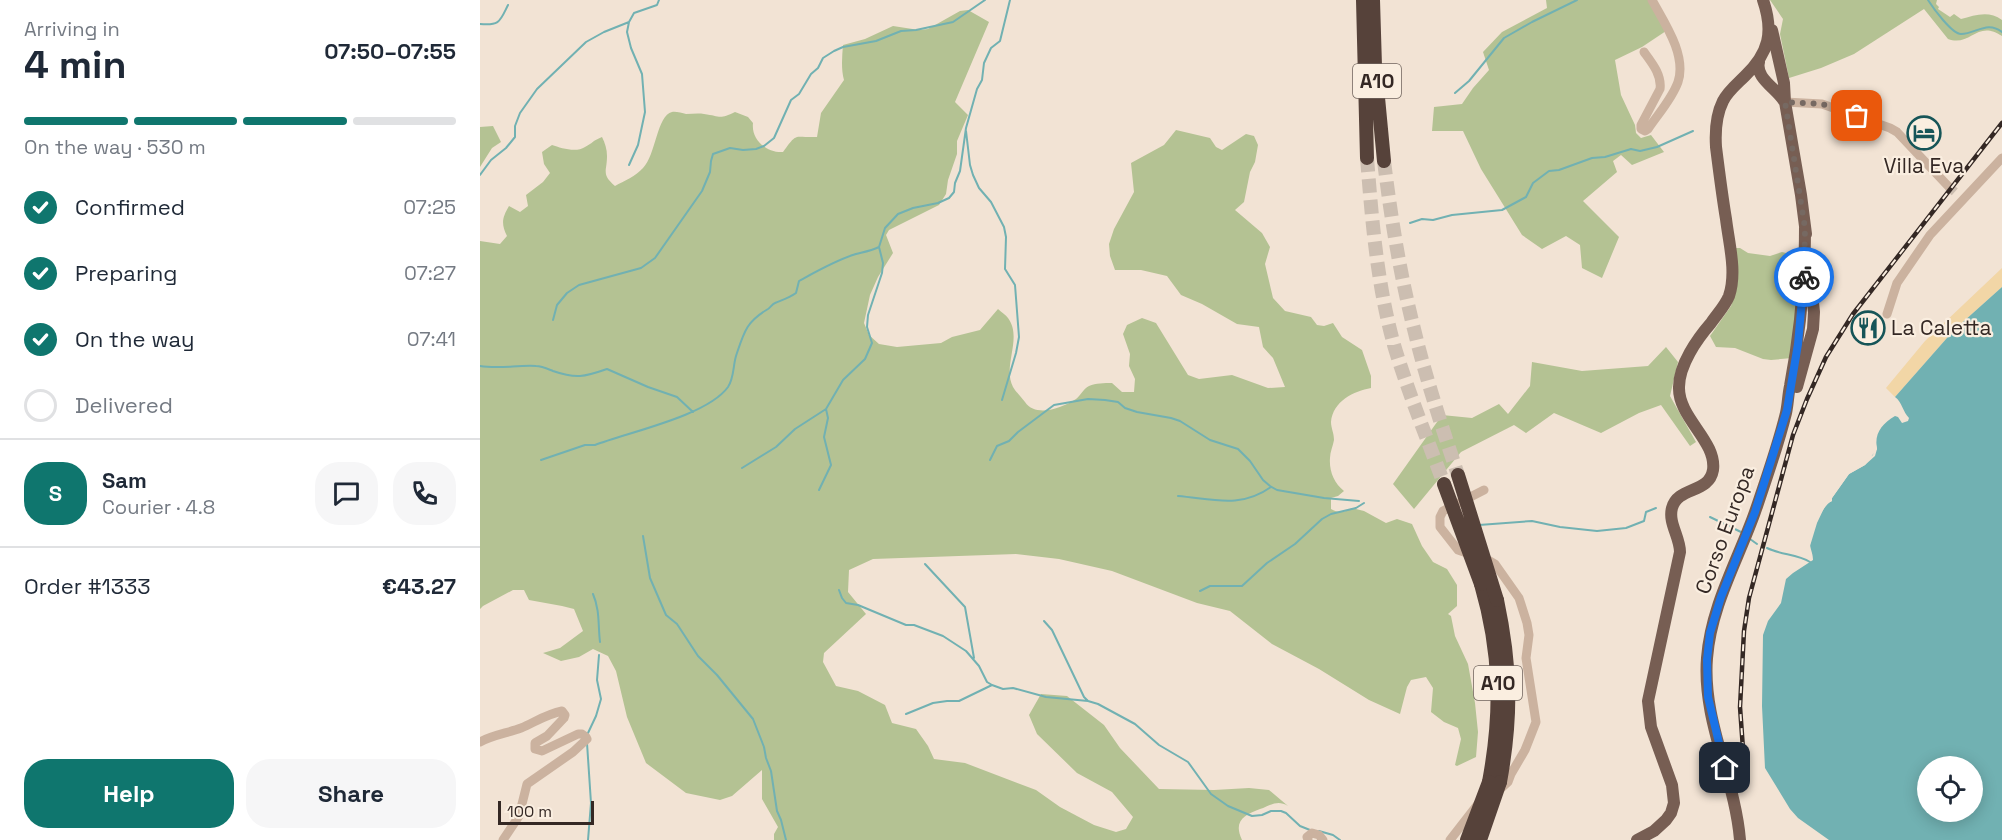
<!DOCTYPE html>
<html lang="en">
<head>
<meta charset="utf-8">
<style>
	:root { --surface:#fff; --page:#f6f6f7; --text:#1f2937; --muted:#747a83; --line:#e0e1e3; --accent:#0f766e }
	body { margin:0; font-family:"Space Grotesk",sans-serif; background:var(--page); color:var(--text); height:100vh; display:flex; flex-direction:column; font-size:22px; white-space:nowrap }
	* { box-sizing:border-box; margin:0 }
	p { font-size:20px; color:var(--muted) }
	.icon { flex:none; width:33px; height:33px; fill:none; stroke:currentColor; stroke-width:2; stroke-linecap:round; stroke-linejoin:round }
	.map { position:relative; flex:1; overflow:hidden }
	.sheet { display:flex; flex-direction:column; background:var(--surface); width:480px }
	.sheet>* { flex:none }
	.controls { position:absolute; left:1437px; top:756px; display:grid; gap:12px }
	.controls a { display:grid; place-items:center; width:66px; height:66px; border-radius:50%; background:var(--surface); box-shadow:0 3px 15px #0003; font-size:30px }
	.scale { position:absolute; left:18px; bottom:15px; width:96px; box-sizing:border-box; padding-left:6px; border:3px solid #342824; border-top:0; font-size:16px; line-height:21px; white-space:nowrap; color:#342824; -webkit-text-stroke:4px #faeee0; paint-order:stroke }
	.pin { position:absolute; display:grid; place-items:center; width:51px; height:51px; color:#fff; margin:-26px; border-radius:12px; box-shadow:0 3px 9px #0006 }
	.courier { position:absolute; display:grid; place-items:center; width:60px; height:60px; margin:-30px; border:4px solid #1a73e8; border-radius:50%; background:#fff; color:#222; box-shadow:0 2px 8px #0007 }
	.summary em { font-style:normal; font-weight:800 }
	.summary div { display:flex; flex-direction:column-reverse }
	.summary { display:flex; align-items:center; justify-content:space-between; height:102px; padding:0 24px }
	h1 { font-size:39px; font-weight:800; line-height:45px }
	.bar { display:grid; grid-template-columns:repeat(4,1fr); gap:9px 6px; align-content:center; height:72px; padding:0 24px }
	.bar i { height:8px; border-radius:4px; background:var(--line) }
	.bar .current { background:var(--accent) }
	.bar p { grid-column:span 4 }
	.line { display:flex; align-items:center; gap:15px; padding:0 24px; border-top:2px solid var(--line) }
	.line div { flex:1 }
	.round { display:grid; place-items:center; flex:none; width:63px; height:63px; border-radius:24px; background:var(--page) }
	ol { padding:0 24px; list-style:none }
	li { display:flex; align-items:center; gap:18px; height:66px }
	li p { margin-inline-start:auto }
	li .icon { padding:6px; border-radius:50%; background:var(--accent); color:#fff; stroke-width:4 }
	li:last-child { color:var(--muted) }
	li i { width:33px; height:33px; border:3px solid var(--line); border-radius:50% }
	.button { display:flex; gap:12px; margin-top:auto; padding:12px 24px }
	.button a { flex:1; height:69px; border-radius:24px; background:var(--accent); color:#fff; font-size:24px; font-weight:800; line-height:69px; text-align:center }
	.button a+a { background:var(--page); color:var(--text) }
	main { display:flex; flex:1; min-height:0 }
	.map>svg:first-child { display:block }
	.green { fill:#b4c293 }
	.sand { fill:#f2d6a6 }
	.water { fill:#71b1b2; fill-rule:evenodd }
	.pier { fill:#f2e3d4 }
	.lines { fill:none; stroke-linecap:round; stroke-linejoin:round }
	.stream { stroke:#71b1b2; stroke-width:2 }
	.minor-tunnel { stroke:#ccbeb1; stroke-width:9; stroke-dasharray:9 4.5; stroke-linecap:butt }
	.highway-tunnel { stroke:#ccbeb1; stroke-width:14; stroke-dasharray:14 7; stroke-linecap:butt }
	.minor { stroke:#cbb29f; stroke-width:9 }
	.major { stroke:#775e53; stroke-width:12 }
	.highway { stroke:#56423a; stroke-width:14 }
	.rail-casing { stroke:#342824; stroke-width:4.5 }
	.rail { stroke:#faeee0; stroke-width:2; stroke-dasharray:7; stroke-linecap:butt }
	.highway-bridge { stroke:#56423a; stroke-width:14 }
	.done { stroke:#766962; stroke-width:6; stroke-dasharray:0 10.8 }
	.route { stroke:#1a73e8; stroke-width:8 }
	.labels { text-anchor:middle; stroke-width:4.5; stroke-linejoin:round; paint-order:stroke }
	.shield { fill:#faeee0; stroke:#6f635c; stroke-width:1.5 }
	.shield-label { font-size:20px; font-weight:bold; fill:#342824 }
	.poi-label { font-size:21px; fill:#342824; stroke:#faeee0 }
	.street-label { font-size:21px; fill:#342824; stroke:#faeee0 }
</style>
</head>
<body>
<main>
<section class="sheet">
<div class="summary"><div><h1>4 min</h1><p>Arriving in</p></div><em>07:50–07:55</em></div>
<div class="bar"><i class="current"></i><i class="current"></i><i class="current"></i><i></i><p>On the way · 530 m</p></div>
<ol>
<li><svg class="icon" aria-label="check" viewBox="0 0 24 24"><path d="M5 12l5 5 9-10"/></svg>Confirmed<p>07:25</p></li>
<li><svg class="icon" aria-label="check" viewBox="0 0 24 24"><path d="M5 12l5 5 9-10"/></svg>Preparing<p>07:27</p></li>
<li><svg class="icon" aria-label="check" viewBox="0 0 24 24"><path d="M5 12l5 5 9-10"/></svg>On the way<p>07:41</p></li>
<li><i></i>Delivered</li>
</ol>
<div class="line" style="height:108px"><b class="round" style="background:var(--accent);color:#fff">S</b><div><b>Sam</b><p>Courier · 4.8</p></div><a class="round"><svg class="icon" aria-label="chat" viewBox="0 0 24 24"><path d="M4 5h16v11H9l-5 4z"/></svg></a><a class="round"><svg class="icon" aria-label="phone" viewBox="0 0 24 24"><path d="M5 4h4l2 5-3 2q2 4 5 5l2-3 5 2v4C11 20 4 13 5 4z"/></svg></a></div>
<div class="line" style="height:78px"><div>Order #1333</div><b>€43.27</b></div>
<div class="button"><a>Help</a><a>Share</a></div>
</section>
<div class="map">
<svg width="1522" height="840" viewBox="0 0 1522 840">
	<rect width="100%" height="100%" fill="#f2e3d4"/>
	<path class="green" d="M1066 0H1173L1186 31 1162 47 1135 60 1141 95 1155 125 1156 133 1161 138 1171 135 1184 152 1152 165 1141 155 1133 161 1137 172 1103 201 1139 237 1122 278 1102 268 1100 245 1086 236 1062 249 1042 235 1001 169 983 131H952L954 107 982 104 993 88 1009 70 1003 52 1022 32 1067 8Z
		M1290 0H1457L1456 4 1459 7 1458 9 1470 17 1474 14 1481 19C1495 15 1509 10 1522 20V36C1497 19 1491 47 1468 39L1444 9 1374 54 1341 68 1309 78 1300 34 1303 19Z
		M488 10 509 22 475 102 488 115 477 141V154L468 180 466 194 459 205 409 230 406 235 413 253 398 277 390 295 384 323 389 335 399 344 417 347 461 343 472 337 500 330 518 309C521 312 526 315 528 318 543 338 522 366 533 387 536 392 541 397 545 402 556 418 582 408 596 399 601 395 603 389 609 386 616 383 624 383 632 383L642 392H654L655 379 649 366 650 354 643 334 647 325 662 318 676 323 708 375 719 379 752 375 788 388 805 387 793 358 783 347 779 327 757 324 722 304 701 295 687 276 661 270H635L630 256 629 244 634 229 654 192 651 163 684 145 696 130 730 138 736 147 742 150 766 134 774 136 778 145 775 162 770 172 764 202 755 210 782 233 790 247 785 264 793 298 805 311 831 317 837 325 844 326 853 323 862 337 882 350 891 376V388C874 391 853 401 851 422 851 428 854 433 854 440 853 446 850 452 850 458 849 471 854 483 864 491L858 496 851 498V509C858 513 864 513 872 508L884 511 906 523 917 519 932 524 942 546 953 562 967 569 977 585V606L968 614 971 616 975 636 988 664 995 703 998 732 996 757 977 766 975 765 981 739 978 728 964 722 951 712 953 688 946 677 931 680 927 687 920 714 889 700 839 669 792 644 750 611 717 603 632 571 579 559 536 554 393 559 369 570 368 592 386 614 344 653 343 662 356 686 378 691 405 705 412 723 436 729 448 746 454 759 485 763 556 790 580 807 614 825 636 832 646 829 653 817 632 792 597 773 557 734 549 715 561 694 587 696 624 725 640 748 679 789 734 790 769 788 789 790 808 806C797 799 790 806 780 809 764 815 753 821 762 840H294V834L298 827 282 799V770L252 796 240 800 206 793 166 763 147 717 136 671 128 656 113 649 99 657 81 661 63 653 80 648 103 631 94 609 82 606 49 600 44 590H33L3 606 0 609V241L20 244 27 236C21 224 22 218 29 206L40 212 48 206 46 195 63 182 70 173 64 164 62 152 72 145C81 148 96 153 105 147 113 143 112 141 122 137 125 143 127 149 127 156 127 172 121 174 135 186 144 181 156 176 163 168 176 155 177 115 192 112 195 111 202 113 206 114 212 114 218 113 224 114 240 116 239 120 255 112L268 117 273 123C271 140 287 153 303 152 318 131 314 138 337 137L341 113 364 80C361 69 362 57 363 45L385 39 413 26 439 30 448 29 480 11Z
		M13 126 21 142 12 148 0 167V127Z
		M1255 248H1260L1268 253 1290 256 1302 252 1310 254 1320 252 1312 358 1291 360 1283 359 1255 348 1236 347 1230 336 1251 306 1255 294Z
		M1186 347 1198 362 1190 396 1216 442 1210 446 1181 405 1159 413 1121 433 1074 413 1046 433 1034 425 981 452 934 509 913 484 962 415 992 418 1019 404 1028 414 1050 386 1052 362 1102 371 1168 366Z"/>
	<path class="sand" d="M1522 268V287L1474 330 1415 397 1406 388 1445 341Z"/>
	<path class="water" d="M1522 287V840H1349L1318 818 1310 809 1285 768 1282 706 1283 635 1288 621 1301 603 1306 579 1313 573 1333 560C1333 554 1331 551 1330 545 1330 534 1342 505 1352 501V498L1369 474 1385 465 1397 449C1394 433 1402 424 1415 416L1418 417 1422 423 1428 421 1429 418C1423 412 1422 402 1415 397L1474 330ZM1448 766H1492V812H1448Z"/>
	<path class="pier" d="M1392 439H1395L1397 449 1395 456 1385 465 1369 474 1352 498V501L1346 504 1337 523 1330 546 1328 542 1330 535 1343 503 1352 496 1359 481 1367 471 1393 455 1394 449Z"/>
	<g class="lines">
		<path class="stream" d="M1448 0C1453 8 1472 34 1481 34 1496 34 1507 20 1522 32
			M0 24C20 26 20 21 28 5
			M975 93 989 81 1024 38 1052 22 1097 0
			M486 131 490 165 493 175 499 188 511 202 524 227 526 237 525 269 535 285 539 337 536 353 522 400
			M149 165 158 145 165 112 162 74 151 48 147 32 149 22 154 13 177 5 179 0
			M0 175 11 160 26 148 35 137V126L40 113 57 89 106 42 124 32 149 22
			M930 223 942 219 953 220 972 215 1022 210 1046 197 1053 183 1069 171 1079 170 1112 158 1125 157 1151 149 1160 151 1177 147 1213 131
			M73 320 77 305 87 293 99 285 161 268 175 258 222 191 230 172 231 161 233 154 250 148 263 150 276 149 284 146 294 138 311 100 319 94 331 74 338 68 343 58 354 51 363 47 396 41 421 31 436 30 473 22 505 0
			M0 366C19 369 37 365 56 366 62 366 68 369 73 371 96 379 104 377 127 369L168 387 197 397 213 412
			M61 460 105 445H115C149 432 227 416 248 387 254 378 253 366 256 356 264 332 266 322 288 309 291 307 292 304 295 303 302 300 309 298 316 293L319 281C337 271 356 260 376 254 384 252 391 251 399 247
			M510 460 517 446 529 441 538 432 574 405 608 399 625 400 638 402 645 408 657 412 691 418 700 421 730 440 758 449 770 461 783 480 790 486 797 490 844 498 879 501
			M262 468 296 447 315 429 346 409 363 380 385 359 392 343 387 327 388 315 402 273 403 263 399 247 405 228 418 214 433 208 458 203 469 198 474 192 475 183 480 171 486 128 497 89 502 80 504 63 511 48 520 41 530 0
			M339 490 351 465 344 437 348 418 346 409
			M698 496C733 499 760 509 791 487
			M1230 517 1261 532
			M999 525 1052 521 1080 527 1117 531 1146 528 1164 521 1166 512 1176 508
			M163 536 170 578 186 615 197 624 218 656 237 675 273 719 284 747 286 758 291 771 297 811 301 820 306 840
			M1270 539 1277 544
			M1287 548C1301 555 1317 554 1330 562
			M445 564 485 607 494 658
			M359 590 362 598 366 603 378 605 426 625H434L463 636 486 651 499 666 507 682 512 685 523 689 533 688 566 697 608 701 618 704 655 724 679 745 708 762 731 794 748 806 772 816 782 815 791 811H801L806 813 820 826 830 830
			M720 591 730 586H762L787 563 815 544 842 519 851 514 876 508 884 503
			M113 594C120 610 118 626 120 642
			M564 621 572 630 604 697 608 701
			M426 714 453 703 467 701H479L512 685
			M108 733 116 716 121 699 117 680 119 655
			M107 743 111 803 108 840
			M839 831 853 835 860 840"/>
		<path class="minor-tunnel" d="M1468 186 1476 193"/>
		<path class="highway-tunnel" d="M887 158C892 220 897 284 914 345 928 392 947 438 964 484
			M904 161C911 218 920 274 934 329 946 379 962 427 978 475"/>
		<path class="minor" d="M1164 52C1172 63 1182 75 1180 89L1161 125V129L1165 131 1168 129C1178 114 1192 99 1198 82 1207 55 1184 22 1172 0
			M1305 102 1342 104 1410 128 1417 132 1468 186
			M1407 314 1417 283 1450 235 1522 158
			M1004 490 963 511 960 517V527L978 550 1010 561 1015 564 1039 598 1047 623 1049 635 1046 658 1056 722 1045 750 1031 774 1028 782 1017 792
			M0 742C13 735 28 733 41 728 55 722 67 714 82 711L85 715 84 718 67 736 55 743V749L62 751 98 734H102L106 737 107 739 93 752 47 784 39 816 23 840
			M828 840 827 837 832 833 839 835 843 840
			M970 840 998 804"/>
		<path class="major" d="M1292 30 1304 83 1305 102 1321 195 1326 234
			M1279 62C1275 78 1296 88 1304 101
			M1317 387 1333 329 1334 312 1330 272
			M1157 840 1174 831 1186 820 1191 813 1194 803 1192 785 1171 727 1168 701 1200 552C1200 537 1188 523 1192 508 1198 486 1229 494 1233 470 1237 441 1198 418 1199 387 1199 365 1217 339 1231 323 1237 314 1245 306 1249 296 1257 272 1249 244 1246 219 1242 195 1239 171 1236 147 1235 131 1236 115 1243 101 1248 91 1257 84 1265 76 1289 53 1294 32 1283 0
			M1260 840C1255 778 1222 721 1227 658 1231 606 1258 560 1275 512 1286 480 1298 446 1306 413 1308 404 1308 395 1310 386 1320 334 1325 282 1325 228"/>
		<path class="highway" d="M883 0 887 158
			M893 0 895 66 904 161
			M1001 584C1021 653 1022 712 1009 782
			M1017 600C1031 666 1032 716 1020 782"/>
		<defs>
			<path id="rail" d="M1265 777 1260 707 1264 631 1269 598 1313 435 1327 399 1346 357 1373 314 1522 123"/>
		</defs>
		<use href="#rail" class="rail-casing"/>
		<use href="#rail" class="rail"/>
		<path class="highway-bridge" d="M978 475 1017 600
			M964 484 1001 584
			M987 840 1009 782
			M1000 840 1020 782"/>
	</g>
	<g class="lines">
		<path class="done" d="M1324 277 1325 228 1305 102 1342 104 1377 116"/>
		<path class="route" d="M1245 768 1228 697 1227 660 1230 633 1241 597 1275 512 1307 410 1318 344 1324 277"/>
	</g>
	<defs>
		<symbol id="hotel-ring" viewBox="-11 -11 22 22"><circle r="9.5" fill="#faeee0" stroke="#165558" stroke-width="1.5"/><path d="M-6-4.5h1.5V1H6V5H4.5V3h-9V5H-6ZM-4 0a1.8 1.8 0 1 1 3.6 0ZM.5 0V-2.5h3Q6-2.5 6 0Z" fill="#165558"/></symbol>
		<symbol id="restaurant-ring" viewBox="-11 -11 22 22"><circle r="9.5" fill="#faeee0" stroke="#165558" stroke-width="1.5"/><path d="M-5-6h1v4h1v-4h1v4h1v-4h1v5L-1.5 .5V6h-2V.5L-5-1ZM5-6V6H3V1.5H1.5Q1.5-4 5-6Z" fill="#165558"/></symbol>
	</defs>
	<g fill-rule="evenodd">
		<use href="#hotel-ring" x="1425" y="114" width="38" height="38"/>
		<use href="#restaurant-ring" x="1369" y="309" width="38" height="38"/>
	</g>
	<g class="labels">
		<g class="shield">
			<rect x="873" y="64" width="48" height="34" rx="4.5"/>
			<rect x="994" y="666" width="48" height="34" rx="4.5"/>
		</g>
		<g class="shield-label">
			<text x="897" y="88">A10</text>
			<text x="1018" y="690">A10</text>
		</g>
		<g class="poi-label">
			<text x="1444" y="173">Villa Eva</text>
			<text x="1411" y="335" text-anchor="start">La Caletta</text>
		</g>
		<g class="street-label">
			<text transform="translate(1245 530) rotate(-70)" y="7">Corso Europa</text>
		</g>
	</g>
</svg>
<div class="controls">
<a><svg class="icon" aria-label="locate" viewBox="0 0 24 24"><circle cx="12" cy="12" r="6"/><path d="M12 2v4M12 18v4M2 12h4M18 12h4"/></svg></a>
</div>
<div class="scale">100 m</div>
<div class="pin" style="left:1377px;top:116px;background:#ea580c"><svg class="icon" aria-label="bag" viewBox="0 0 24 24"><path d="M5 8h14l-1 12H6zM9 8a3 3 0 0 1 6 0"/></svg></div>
<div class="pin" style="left:1245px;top:768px;background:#1f2937"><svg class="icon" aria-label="home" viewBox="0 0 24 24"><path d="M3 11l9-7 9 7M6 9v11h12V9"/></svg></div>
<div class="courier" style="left:1324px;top:277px"><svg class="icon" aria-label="bike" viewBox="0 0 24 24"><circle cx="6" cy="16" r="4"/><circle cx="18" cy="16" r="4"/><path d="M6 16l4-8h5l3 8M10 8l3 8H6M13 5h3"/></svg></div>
</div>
</main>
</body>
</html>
